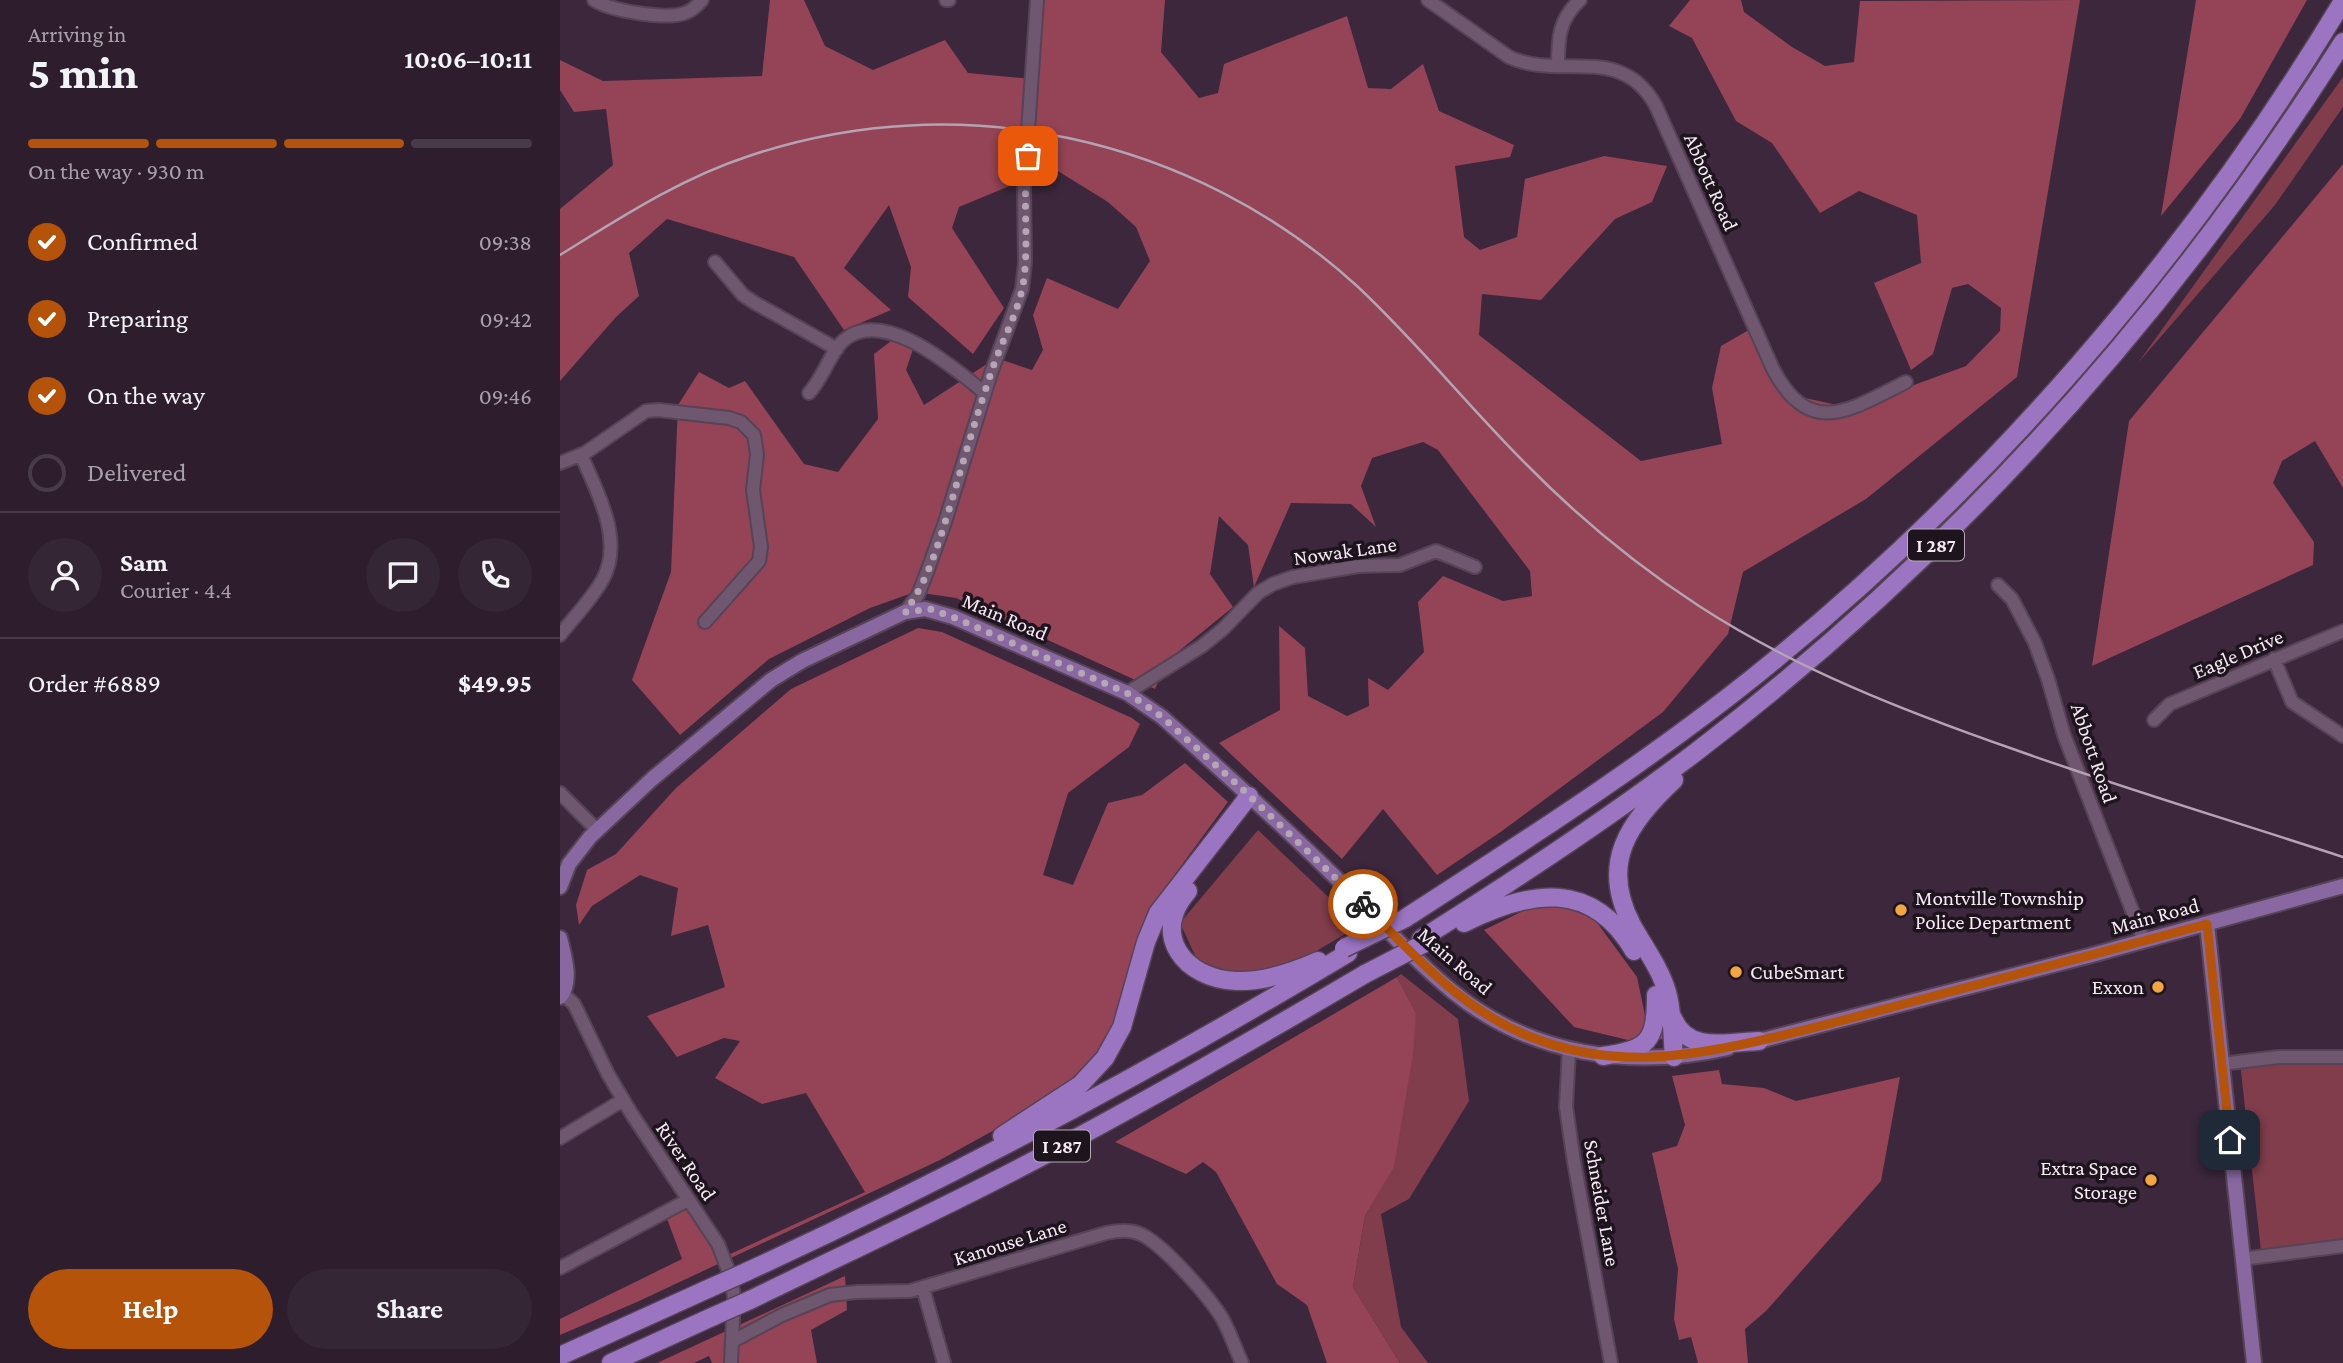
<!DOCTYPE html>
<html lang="en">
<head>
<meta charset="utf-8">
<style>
	:root { --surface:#2d1d2d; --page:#352635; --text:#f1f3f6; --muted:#a7a2aa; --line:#483b49; --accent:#b45309 }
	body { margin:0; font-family:"Crimson Pro",serif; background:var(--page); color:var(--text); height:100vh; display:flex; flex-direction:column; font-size:26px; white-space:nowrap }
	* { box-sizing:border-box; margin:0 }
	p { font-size:23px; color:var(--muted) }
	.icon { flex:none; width:38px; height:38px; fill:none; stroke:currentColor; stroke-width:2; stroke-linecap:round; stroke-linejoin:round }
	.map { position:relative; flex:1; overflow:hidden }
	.panel { display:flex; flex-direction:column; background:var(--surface); width:560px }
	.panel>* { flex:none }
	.pin { position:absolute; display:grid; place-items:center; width:60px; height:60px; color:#fff; margin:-30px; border-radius:14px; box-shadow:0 4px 10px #0006 }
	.courier { position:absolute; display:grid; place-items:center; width:70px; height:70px; margin:-35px; border:5px solid #b45309; border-radius:50%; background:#fff; color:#222; box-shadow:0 2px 9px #0007 }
	.head em { font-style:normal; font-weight:700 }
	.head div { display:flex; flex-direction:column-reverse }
	.head { display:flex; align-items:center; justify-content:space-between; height:119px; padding:0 28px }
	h1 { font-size:46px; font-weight:700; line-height:52px }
	.bar { display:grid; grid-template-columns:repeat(4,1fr); gap:10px 7px; align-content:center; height:84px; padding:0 28px }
	.bar i { height:9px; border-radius:5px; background:var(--line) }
	.bar .selected { background:var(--accent) }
	.bar p { grid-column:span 4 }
	.line { display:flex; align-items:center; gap:18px; padding:0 28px; border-top:2px solid var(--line) }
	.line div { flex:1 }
	.round { display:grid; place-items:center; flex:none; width:74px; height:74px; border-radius:37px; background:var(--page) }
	ol { padding:0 28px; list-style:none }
	li { display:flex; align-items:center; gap:21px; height:77px }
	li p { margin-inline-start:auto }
	li .icon { padding:7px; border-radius:50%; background:var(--accent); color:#fff; stroke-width:4 }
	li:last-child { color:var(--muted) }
	li i { width:38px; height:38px; border:4px solid var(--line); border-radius:50% }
	.button { display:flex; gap:14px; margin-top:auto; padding:14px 28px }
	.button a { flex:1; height:80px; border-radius:42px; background:var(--accent); color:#fff; font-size:28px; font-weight:700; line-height:80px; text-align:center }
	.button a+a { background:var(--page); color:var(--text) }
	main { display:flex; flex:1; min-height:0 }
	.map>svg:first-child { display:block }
	.green { fill:#813d4c }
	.forest { fill:#944456 }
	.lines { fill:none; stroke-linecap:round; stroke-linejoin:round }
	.minor-casing { stroke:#564356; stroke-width:16 }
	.major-casing { stroke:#564356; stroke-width:18 }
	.highway-casing { stroke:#564356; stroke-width:21 }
	.minor { stroke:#6f576f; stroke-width:12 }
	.major { stroke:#8968a1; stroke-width:14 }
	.highway { stroke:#9b74c2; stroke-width:18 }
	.rail { stroke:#b4a3b3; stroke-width:2.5 }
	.highway-bridge-casing { stroke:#564356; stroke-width:21; stroke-linecap:butt }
	.highway-bridge { stroke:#9b74c2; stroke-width:18 }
	.done { stroke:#b6a5b5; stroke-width:7; stroke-dasharray:0 12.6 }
	.route { stroke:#b45309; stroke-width:9 }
	.poi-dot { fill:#f2a541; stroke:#1d141d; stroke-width:2.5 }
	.labels { text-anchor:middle; stroke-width:7; stroke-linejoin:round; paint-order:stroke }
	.shield { fill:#1d141d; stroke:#b6a9b5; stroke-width:2 }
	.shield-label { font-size:19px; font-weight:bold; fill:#f7e9f6 }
	.street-label { font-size:21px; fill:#f7e9f6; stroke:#1d141d }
	.poi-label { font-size:21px; fill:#f7e9f6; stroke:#1d141d; text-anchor:start }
</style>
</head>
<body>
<main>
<section class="panel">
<div class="head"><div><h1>5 min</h1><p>Arriving in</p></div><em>10:06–10:11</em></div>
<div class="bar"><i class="selected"></i><i class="selected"></i><i class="selected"></i><i></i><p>On the way · 930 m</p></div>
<ol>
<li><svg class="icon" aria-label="check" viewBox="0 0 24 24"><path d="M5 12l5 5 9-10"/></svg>Confirmed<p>09:38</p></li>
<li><svg class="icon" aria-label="check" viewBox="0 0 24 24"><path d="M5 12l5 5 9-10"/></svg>Preparing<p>09:42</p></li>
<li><svg class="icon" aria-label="check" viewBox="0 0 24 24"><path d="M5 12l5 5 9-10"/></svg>On the way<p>09:46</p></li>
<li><i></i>Delivered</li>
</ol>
<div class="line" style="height:126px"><a class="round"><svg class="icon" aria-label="person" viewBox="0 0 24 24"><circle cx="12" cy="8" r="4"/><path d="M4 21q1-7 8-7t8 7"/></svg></a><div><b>Sam</b><p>Courier · 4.4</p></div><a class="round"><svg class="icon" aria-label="chat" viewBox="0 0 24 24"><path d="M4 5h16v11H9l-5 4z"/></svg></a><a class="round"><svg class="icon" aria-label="phone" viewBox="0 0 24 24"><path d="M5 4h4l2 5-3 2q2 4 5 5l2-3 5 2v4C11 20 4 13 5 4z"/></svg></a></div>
<div class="line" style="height:91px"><div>Order #6889</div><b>$49.95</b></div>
<div class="button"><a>Help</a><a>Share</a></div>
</section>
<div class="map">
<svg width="1783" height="1363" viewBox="0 0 1783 1363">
	<rect width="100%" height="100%" fill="#3c273c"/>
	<path class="green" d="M1783 77V107L1715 205 1578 363Z
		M698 830 799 926 729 967 684 975 639 964 620 923Z
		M841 974 898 1019 909 1101 849 1199 821 1214 841 1327 868 1363H840L793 1287 805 1216 834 1166 856 1013 837 977Z
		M1680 1063 1783 1065V1245L1702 1260Z"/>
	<path class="forest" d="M210 0H244L265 46 313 70 385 40 408 73 471 79 480 0H605L601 52 639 98 658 93 664 64 787 16 808 88 831 89 863 64 879 111 954 145 950 157 895 166 904 237 920 250 957 237 965 179 1044 156 1107 166 1092 202 1055 219 981 300 922 294 919 335 1081 461 1162 444 1152 388 1161 346 1194 327 1227 394 1291 408 1406 366 1440 331 1441 308 1408 284 1392 288 1373 354 1351 370 1314 283 1361 263 1357 215 1299 191 1260 213 1212 143 1176 121 1132 38 1109 26 1130 0H1181L1184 12 1232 47 1265 66 1294 62 1300 1 1520 0 1457 377 1306 499 1183 572 1168 634 1103 712 942 831 877 875 823 809 782 859 659 743 720 710 719 626 745 648 748 696 787 716 809 706 808 678 828 690 864 652 858 602 883 576 943 601 972 596 970 571 878 450 863 442 812 458 801 486 816 527 791 504 731 503 694 587 688 545 659 516 650 574 673 607 608 660 595 689 396 598 355 592 310 608 209 659 120 735 72 680 111 572 118 405 139 372 169 388 185 381 244 464 278 472 318 419 314 354 343 332 357 337 346 370 364 405 436 358 472 370 483 350 473 315 487 278 558 309 590 261 576 227 548 202 493 168 399 207 392 228 444 308 413 354 348 297 351 267 329 205 284 268 331 310 284 330 234 257 107 219 69 253 79 296 56 317 0 381V209L53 165 46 109 14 112 0 90V60L43 81 202 76Z
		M1636 0H1747L1680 119 1601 216Z
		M1783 164V488L1755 441 1722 461 1713 483 1754 542 1753 565 1532 666 1569 421Z
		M358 628 382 632 572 718 580 724 569 747 508 793 483 875 513 885 548 803 582 795 625 763 668 802 599 896 586 921 559 1013 544 1043 523 1072 503 1092 380 1160 77 1302 0 1335V1319L122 1259 106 1216 132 1200 168 1255 305 1192 246 1093 202 1104 155 1078 180 1041 164 1038 117 1057 87 1016 165 987 148 925 111 936 118 888 80 875 32 906 19 925 16 905 27 870 56 854 116 788 231 689Z
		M979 903 1030 913 1077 977 1086 1020 1123 1038 1072 1041 1014 1027 924 930Z
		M837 977 856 1013 853 1054 834 1167 805 1216 793 1287 840 1363H767L747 1305 717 1284 656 1172 643 1162 626 1174 555 1142Z
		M1159 1070 1162 1084 1204 1088 1236 1101 1340 1077 1321 1181 1206 1311 1185 1329 1188 1363H1138L1131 1337 1119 1340 1114 1319 1118 1269 1092 1153 1117 1146 1125 1125 1112 1076Z
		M285 1276 287 1310 251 1330 257 1363H152L149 1356 134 1363H97Z"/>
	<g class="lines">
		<defs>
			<path id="minor" d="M34 0C51 11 106 20 125 13 132 11 137 6 142 0
				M386 0H389
				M868 0 949 57C1000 81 1061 42 1096 106L1213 369C1250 440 1291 409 1346 382
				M998 65C998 38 999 19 1020 0
				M155 262 183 295 195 303 277 349
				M249 393C263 378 271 351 284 340 324 306 395 369 425 393
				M0 463 25 453 86 411 98 410 169 418 181 422 194 435 197 454 193 490 201 547 199 561 145 622
				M1438 585 1452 599 1475 643 1488 679 1504 735 1584 941
				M345 612 358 595 367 572 385 522 431 373 462 289 465 263 464 189 477 0
				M0 635C14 617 32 599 43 579 64 540 37 491 21 455
				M1714 659 1732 702 1783 736
				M567 693 642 646 663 629 698 593 713 584 733 577 798 566 840 565 876 551 915 567
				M1594 720 1610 704 1783 631
				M0 793 37 830
				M3 994 14 1004 48 1074 71 1113 158 1244 170 1275 174 1296 171 1363
				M1009 1049 1006 1107 1014 1162 1051 1363
				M1661 1064 1719 1057H1783
				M0 1138 63 1100
				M1682 1259 1783 1246
				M0 1268 128 1200
				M363 1288 384 1363
				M173 1341 222 1315 270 1295 297 1292 350 1291 546 1233C556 1231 568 1229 578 1233 601 1241 649 1297 662 1318 670 1332 675 1348 682 1363"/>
			<path id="major" d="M0 887 9 864 30 837 92 779 211 680 242 661 345 612 365 609 393 617 567 693 602 717C659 768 716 819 770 872 811 911 848 955 892 991 970 1055 1071 1070 1168 1048
				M1647 924 1694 1363
				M0 938C4 955 13 982 0 997
				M1191 1043 1532 955 1783 886"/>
			<path id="highway" d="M628 891C590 934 624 979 676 981 704 982 733 972 758 961
				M844 919C963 842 1084 765 1195 676 1428 489 1629 257 1783 1
				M904 923C970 890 1032 879 1074 951
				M861 939C955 880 1048 819 1136 752 1393 555 1610 315 1783 42
				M1113 1018C1127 1054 1168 1042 1199 1041
				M1043 1056C1088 1049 1096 1043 1096 995
				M1114 1057C1112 1036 1113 1013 1107 992 1100 968 1084 947 1072 925 1039 863 1069 822 1114 780
				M442 1136 520 1085 545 1058 562 1027 586 942 598 913 689 796
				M186 1272C393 1177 593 1070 788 953
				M190 1300C276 1258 363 1218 448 1174 570 1111 688 1043 805 974
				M0 1356 150 1288
				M51 1363 154 1316"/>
		</defs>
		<use href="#minor" class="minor-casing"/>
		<use href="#major" class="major-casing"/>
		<use href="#highway" class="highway-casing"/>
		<use href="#minor" class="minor"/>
		<use href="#major" class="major"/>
		<use href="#highway" class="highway"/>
		<path class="rail" d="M0 255C60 218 121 178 189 156 399 85 634 137 797 286 857 342 908 406 966 464 1018 517 1076 565 1139 606 1236 669 1344 711 1453 749 1562 788 1673 821 1783 857"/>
		<defs>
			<path id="highway-bridge" d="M784 948 844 919
				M805 974 865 943
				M150 1288 186 1272
				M154 1316 190 1300"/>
		</defs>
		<use href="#highway-bridge" class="highway-bridge-casing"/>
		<use href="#highway-bridge" class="highway-bridge"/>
	</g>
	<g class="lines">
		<path class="done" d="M468 156C462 197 469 237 464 278 460 311 441 341 431 373 417 415 404 458 392 500 380 538 369 580 345 612L370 609 393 617 567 693 584 704 602 717 678 785 803 904"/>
		<path class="route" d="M803 904C853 954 899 1007 966 1035 1050 1070 1126 1058 1211 1038 1264 1026 1317 1011 1370 997 1462 973 1555 949 1647 924L1670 1140"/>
	</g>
	<g class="poi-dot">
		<circle cx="1341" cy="910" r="7"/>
		<circle cx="1176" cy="972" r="7"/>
		<circle cx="1598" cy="987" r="7"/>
		<circle cx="1591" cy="1180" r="7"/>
	</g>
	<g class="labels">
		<g class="shield">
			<rect x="1348" y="529.5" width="56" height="31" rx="5"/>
			<rect x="474" y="1130.5" width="56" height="31" rx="5"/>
		</g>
		<g class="shield-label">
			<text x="1376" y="552">I 287</text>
			<text x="502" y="1153">I 287</text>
		</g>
		<g class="street-label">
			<text transform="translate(1151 182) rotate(66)" y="7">Abbott Road</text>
			<text transform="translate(785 551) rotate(-8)" y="7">Nowak Lane</text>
			<text transform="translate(445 617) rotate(23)" y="7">Main Road</text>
			<text transform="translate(1678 654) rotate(-23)" y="7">Eagle Drive</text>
			<text transform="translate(1534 753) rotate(71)" y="7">Abbott Road</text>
			<text transform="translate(1595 916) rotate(-15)" y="7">Main Road</text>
			<text transform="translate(895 961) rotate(41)" y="7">Main Road</text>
			<text transform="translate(126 1161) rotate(56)" y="7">River Road</text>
			<text transform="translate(1042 1203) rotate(80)" y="7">Schneider Lane</text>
			<text transform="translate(450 1242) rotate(-17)" y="7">Kanouse Lane</text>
		</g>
		<g class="poi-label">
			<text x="1355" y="905">Montville Township<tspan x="1355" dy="24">Police Department</tspan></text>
			<text x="1190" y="979">CubeSmart</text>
			<text x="1584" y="994" text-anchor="end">Exxon</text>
			<text x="1577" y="1175" text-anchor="end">Extra Space<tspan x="1577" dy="24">Storage</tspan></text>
		</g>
	</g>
</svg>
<div class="pin" style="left:468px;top:156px;background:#ea580c"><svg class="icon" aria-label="bag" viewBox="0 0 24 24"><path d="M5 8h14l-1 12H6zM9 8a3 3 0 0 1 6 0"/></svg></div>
<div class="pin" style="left:1670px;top:1140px;background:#1f2937"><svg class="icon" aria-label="home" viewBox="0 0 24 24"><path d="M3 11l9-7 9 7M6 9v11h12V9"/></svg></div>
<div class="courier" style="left:803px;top:904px"><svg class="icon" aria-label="bike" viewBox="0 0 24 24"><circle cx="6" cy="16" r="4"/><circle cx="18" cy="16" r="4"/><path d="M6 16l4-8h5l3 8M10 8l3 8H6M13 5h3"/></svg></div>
</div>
</main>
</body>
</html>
